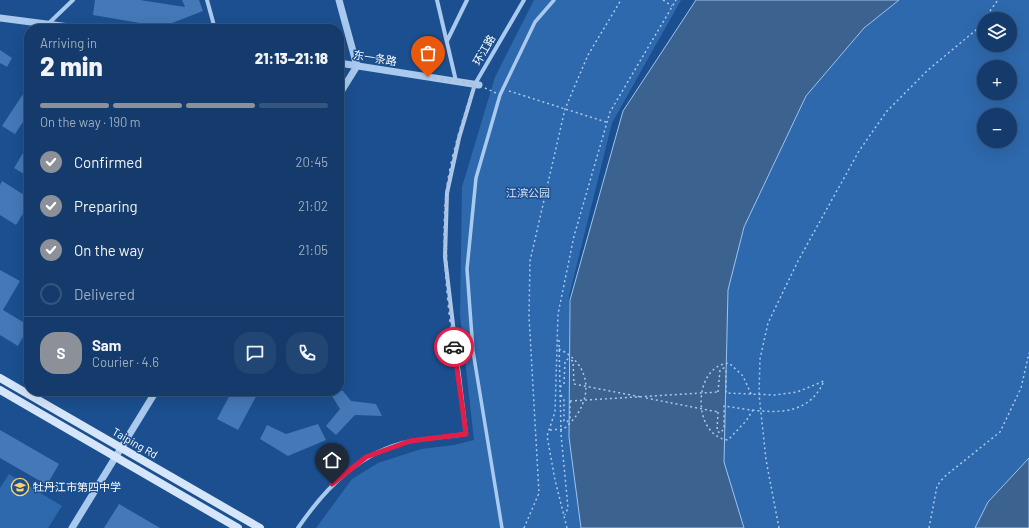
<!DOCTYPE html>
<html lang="en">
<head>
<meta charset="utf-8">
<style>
	:root { --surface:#143b6b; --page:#214673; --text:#f1f3f6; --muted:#9dadc1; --line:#33557e; --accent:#8c9099 }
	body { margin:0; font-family:Barlow,"Noto Sans SC",sans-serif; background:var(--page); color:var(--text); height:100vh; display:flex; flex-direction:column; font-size:15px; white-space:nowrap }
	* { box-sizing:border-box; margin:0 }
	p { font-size:13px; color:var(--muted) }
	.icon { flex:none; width:22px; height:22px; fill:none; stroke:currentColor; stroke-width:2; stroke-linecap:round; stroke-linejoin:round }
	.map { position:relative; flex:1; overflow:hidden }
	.side { position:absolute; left:24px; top:24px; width:320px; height:372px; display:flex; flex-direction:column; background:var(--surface); border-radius:16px; box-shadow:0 4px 16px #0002,0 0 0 1px var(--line) }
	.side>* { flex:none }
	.controls { position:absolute; left:977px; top:12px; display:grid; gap:8px }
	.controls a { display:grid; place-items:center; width:40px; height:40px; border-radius:50%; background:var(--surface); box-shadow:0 4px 16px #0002,0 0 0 1px var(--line); font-size:20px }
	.pin { position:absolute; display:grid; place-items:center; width:34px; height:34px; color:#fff; margin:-41px -17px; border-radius:50% 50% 50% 0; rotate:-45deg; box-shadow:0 0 4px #0007 }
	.pin .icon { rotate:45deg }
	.courier { position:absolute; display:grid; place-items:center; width:40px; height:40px; margin:-20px; border:3px solid #e11d48; border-radius:50%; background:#fff; color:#222; box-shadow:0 1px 5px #0007 }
	.overview em { font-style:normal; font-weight:800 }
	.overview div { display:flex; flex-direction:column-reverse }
	.overview { display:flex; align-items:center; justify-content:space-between; height:68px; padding:0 16px }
	h1 { font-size:26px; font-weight:800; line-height:30px }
	.bar { display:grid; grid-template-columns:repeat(4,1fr); gap:6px 4px; align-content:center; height:48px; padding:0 16px }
	.bar i { height:5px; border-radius:3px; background:var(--line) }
	.bar .current { background:var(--accent) }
	.bar p { grid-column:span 4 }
	.line { display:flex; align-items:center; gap:10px; padding:0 16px; border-top:1px solid var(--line) }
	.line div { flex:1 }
	.round { display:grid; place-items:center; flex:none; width:42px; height:42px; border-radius:16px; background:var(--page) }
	ol { padding:0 16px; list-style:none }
	li { display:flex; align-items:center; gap:12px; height:44px }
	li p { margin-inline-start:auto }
	li .icon { padding:4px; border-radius:50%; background:var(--accent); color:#fff; stroke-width:4 }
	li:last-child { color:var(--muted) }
	li i { width:22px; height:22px; border:2px solid var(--line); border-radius:50% }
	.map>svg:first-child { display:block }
	.green { fill:#2e69ad; fill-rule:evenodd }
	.water { fill:#3c6290; stroke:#9cc4f0 }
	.building { fill:#4478b7 }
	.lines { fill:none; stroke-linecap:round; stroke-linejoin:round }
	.path { stroke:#a9c9ee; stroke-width:1.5; stroke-dasharray:2 3; stroke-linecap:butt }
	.pedestrian { stroke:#a9c9ee; stroke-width:3.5 }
	.minor { stroke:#a9c9ee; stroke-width:4 }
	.tertiary { stroke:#a9c9ee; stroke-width:7 }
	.secondary { stroke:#d6e6fa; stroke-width:8 }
	.path-bridge { stroke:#a9c9ee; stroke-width:1.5; stroke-dasharray:2 3; stroke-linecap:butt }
	.done { stroke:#afc1d8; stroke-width:4; stroke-dasharray:0 7.2 }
	.route { stroke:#e11d48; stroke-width:5 }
	.labels { text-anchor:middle; stroke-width:3; stroke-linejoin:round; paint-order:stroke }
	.street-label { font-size:11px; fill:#fff; stroke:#1b4f8f }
	.park-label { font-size:11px; fill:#cfe3fa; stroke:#1b4f8f }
	.poi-label { font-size:11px; fill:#fff; stroke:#1b4f8f; text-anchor:start }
</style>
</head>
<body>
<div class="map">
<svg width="1029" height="528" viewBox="0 0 1029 528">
	<rect width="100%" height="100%" fill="#1b4f8f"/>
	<path class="green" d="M534 0H681L612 123 569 296V437L581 528H316L352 479 378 463 421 449 454 445 474 440 460 315 462 187 495 77Z
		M899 0H1029V458L988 502 975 528H744L724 462 728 290 744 227 806 96 864 28ZM984 19H1010V45H984ZM984 67H1010V93H984ZM984 115H1010V141H984Z
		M9 474 62 506 48 528H0V488Z"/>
	<path class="water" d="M696 0H899L864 28 806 96 744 227 728 290 724 462 744 528H581L569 437 570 300 623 111Z
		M1029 458V528H975L988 502Z"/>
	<path class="building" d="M95 0H140L185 7 182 0H199L203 11 172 23 184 26 183 29H175L93 15Z
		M0 50 12 58 7 67 0 63Z
		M29 85V113L15 134 2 126Z
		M23 153 29 156V177L14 168Z
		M2 181 29 198V204L16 225 0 215V185Z
		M0 270 20 281 3 310 23 322 29 311V339L24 335 18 346 0 335Z
		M232 391H259L238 430 217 419Z
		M329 391H343L351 401 376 404 382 416 355 415 336 435 326 426 340 409Z
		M318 424 326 440 288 456 260 439 267 425 286 434Z
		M0 430 59 464 47 485 0 458Z
		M119 504 160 528H104Z"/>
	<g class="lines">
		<path class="path" d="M663 0 672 6
			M984 19 998 0
			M485 88 496 93
			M509 91 606 122
			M559 340 561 434 568 508 565 515
			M560 387 564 384 565 361 568 359 573 361 574 384
			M718 392 720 370 724 368 726 370V393L775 395 797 392 824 381
			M751 394 743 376 729 363C692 366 692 436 728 440L746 421 753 410
			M561 395 564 400V421L567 422 570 419V401
			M718 412 717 431 720 433 724 429V406C761 411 806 423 824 381
			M550 430C554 429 559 430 563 429 567 427 573 420 576 416 594 391 587 362 559 349
			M524 528 539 493 529 316 530 261 565 109 588 55 621 0
			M567 528 555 480 547 436 555 412 558 314 574 236 610 112 676 0
			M779 528 766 460 759 394 760 359 768 323 798 261 859 151 887 111 928 70 976 30 984 19
			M929 528 937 486 944 477 1000 432 1021 388 1029 353"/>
		<path class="pedestrian" d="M502 528 473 351 467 269 476 178 500 95 535 22 554 0"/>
		<path class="minor" d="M207 0 215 29
			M437 0 456 81
			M48 24 73 0
			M447 41 467 0
			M298 528C326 487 361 451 411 441 429 438 448 437 466 434L445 257 447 193 459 138 475 84 524 0"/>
		<path class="tertiary" d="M0 18 85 29
			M339 63 479 85
			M339 95 357 66 339 0
			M72 528 156 391"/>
		<path class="secondary" d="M0 378 260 528
			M0 390 238 528"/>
		<path class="path-bridge" d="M574 384 641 397
			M646 398 718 412
			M570 401 718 392"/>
	</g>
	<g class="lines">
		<path class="done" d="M428 77 475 84C464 120 451 157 447 194 442 245 448 296 454 347"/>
		<path class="route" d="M332 484 366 457 410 441 466 434 454 347"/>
	</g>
	<defs>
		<symbol id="school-ring" viewBox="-11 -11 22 22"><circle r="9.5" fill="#1b4f8f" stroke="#ffd166" stroke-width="1.5"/><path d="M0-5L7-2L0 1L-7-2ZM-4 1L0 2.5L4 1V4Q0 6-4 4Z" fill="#ffd166"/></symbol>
	</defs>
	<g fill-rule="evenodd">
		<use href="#school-ring" x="10" y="477" width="20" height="20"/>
	</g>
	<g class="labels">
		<g class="street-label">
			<text transform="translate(484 50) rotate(-60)" y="4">环江路</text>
			<text transform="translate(375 58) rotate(9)" y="4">东一条路</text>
			<text transform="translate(135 443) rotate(30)" y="4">Taiping Rd</text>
		</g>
		<g class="park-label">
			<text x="528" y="197">江滨公园</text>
		</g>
		<g class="poi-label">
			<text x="33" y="491">牡丹江市第四中学</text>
		</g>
	</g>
</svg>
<div class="controls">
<a><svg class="icon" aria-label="layers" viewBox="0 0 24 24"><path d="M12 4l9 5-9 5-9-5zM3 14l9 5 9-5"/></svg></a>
<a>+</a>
<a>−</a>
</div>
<div class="pin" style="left:428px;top:77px;background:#ea580c"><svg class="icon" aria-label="bag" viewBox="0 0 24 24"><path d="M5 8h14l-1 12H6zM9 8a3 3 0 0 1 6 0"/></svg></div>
<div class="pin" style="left:332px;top:484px;background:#1f2937"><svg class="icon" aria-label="home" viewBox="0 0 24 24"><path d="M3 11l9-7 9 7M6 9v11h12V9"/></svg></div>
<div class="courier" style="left:454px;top:347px"><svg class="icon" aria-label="car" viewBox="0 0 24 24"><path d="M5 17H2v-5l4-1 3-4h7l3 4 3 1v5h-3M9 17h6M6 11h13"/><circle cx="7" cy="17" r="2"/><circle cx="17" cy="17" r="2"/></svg></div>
<section class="side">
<div class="overview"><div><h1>2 min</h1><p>Arriving in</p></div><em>21:13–21:18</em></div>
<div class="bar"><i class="current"></i><i class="current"></i><i class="current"></i><i></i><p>On the way · 190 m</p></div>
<ol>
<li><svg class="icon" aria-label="check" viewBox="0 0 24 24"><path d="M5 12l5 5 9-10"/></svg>Confirmed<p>20:45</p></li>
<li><svg class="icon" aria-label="check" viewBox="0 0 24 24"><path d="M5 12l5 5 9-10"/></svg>Preparing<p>21:02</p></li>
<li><svg class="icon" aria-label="check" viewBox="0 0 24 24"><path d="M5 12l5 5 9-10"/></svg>On the way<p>21:05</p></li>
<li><i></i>Delivered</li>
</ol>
<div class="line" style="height:72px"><b class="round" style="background:var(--accent);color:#fff">S</b><div><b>Sam</b><p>Courier · 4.6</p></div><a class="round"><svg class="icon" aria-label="chat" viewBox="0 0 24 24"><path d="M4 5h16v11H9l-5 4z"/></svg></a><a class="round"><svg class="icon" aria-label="phone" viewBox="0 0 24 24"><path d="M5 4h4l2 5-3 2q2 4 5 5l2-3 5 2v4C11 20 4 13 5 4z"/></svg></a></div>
</section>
</div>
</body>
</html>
